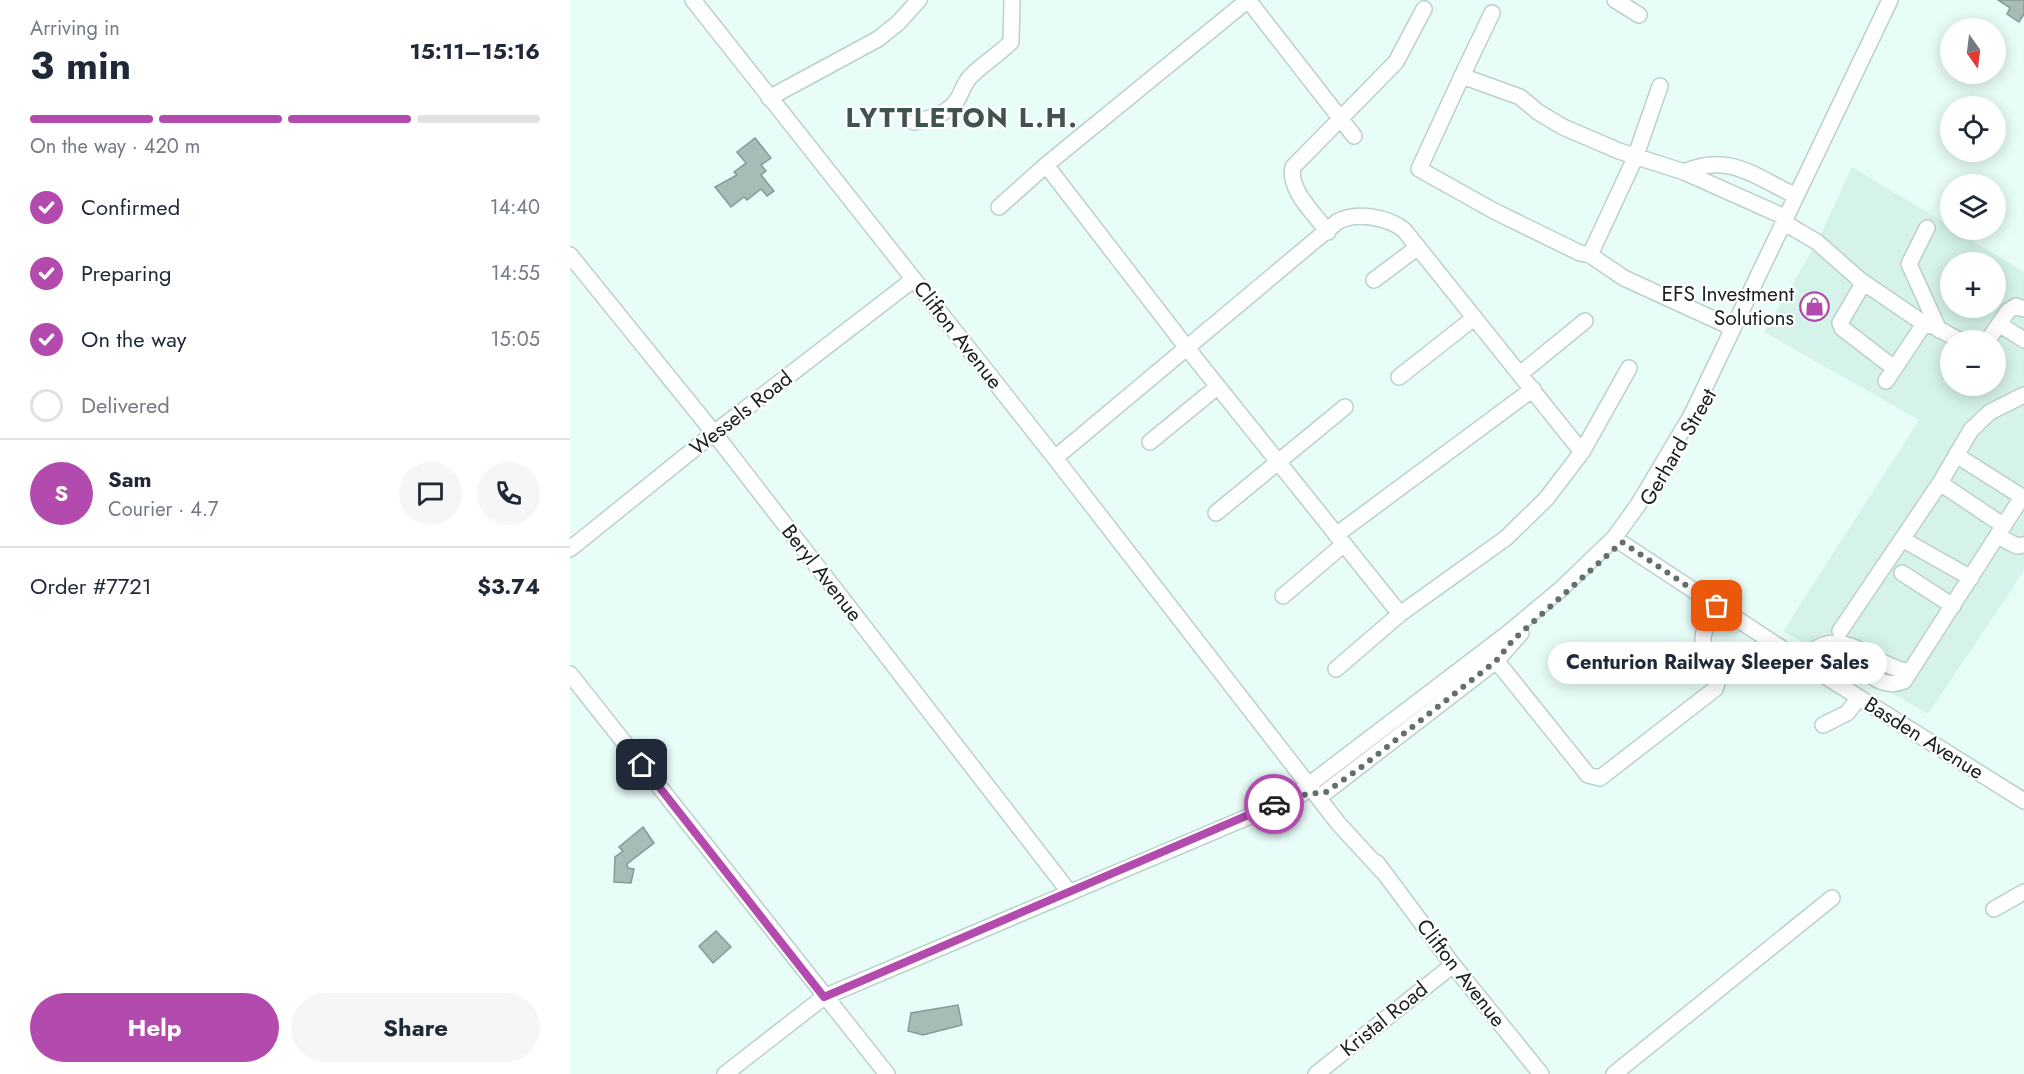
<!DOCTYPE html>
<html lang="en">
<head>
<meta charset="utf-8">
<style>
	:root { --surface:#fff; --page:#f6f6f7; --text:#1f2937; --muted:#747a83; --line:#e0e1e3; --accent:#b34bae }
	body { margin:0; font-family:Jost,sans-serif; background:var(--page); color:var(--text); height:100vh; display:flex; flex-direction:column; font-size:22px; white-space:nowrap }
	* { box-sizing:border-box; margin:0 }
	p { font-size:20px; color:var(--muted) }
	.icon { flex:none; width:33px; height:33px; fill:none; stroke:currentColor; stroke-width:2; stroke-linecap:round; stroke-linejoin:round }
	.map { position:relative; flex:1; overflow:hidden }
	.details { display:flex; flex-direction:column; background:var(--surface); width:570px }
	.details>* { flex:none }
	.needle { width:39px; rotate:166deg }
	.buttons { position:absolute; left:1370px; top:18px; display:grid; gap:12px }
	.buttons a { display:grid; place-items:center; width:66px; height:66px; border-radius:50%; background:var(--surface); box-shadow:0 3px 15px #0003; font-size:30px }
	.pin { position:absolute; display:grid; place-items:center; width:51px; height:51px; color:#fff; margin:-26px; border-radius:12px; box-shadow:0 3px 9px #0006 }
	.courier { position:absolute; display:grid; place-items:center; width:60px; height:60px; margin:-30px; border:4px solid #b34bae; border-radius:50%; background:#fff; color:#222; box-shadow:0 2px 8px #0007 }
	.bubble { position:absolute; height:42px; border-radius:21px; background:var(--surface); box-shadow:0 3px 15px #0003; font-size:20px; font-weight:700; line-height:42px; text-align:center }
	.headline em { font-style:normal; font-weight:700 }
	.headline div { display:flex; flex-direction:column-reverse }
	.headline { display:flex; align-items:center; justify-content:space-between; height:102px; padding:0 30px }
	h1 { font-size:39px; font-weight:700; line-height:45px }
	.bar { display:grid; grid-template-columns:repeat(4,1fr); gap:9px 6px; align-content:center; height:72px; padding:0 30px }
	.bar i { height:8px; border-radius:4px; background:var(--line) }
	.bar .current { background:var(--accent) }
	.bar p { grid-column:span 4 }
	.line { display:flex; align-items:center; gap:15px; padding:0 30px; border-top:2px solid var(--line) }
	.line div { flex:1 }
	.round { display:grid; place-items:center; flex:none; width:63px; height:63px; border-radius:32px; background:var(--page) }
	ol { padding:0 30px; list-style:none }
	li { display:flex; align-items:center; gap:18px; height:66px }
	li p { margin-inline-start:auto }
	li .icon { padding:6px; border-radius:50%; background:var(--accent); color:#fff; stroke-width:4 }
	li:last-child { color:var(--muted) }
	li i { width:33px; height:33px; border:3px solid var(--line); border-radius:50% }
	.primary-button { display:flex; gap:12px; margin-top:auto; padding:12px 30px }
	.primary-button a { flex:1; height:69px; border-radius:36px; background:var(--accent); color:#fff; font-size:24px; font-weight:700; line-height:69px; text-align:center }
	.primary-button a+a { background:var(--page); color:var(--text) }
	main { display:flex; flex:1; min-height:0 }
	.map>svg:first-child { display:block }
	.built { fill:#d5f3eb; fill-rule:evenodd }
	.building { fill:#a8bcb7; stroke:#879995; stroke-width:1.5 }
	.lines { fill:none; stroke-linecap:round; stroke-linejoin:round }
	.minor-casing { stroke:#bcd0cb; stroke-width:18 }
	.minor { stroke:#fff; stroke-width:15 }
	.done { stroke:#626f6c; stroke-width:6; stroke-dasharray:0 10.8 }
	.route { stroke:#b34bae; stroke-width:8 }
	.labels { text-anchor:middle; stroke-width:4.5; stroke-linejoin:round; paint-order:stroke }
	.poi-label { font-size:21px; fill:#1a2220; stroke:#fff; text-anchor:end }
	.street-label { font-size:21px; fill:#1a2220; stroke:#fff }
	.district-label { font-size:27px; font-weight:bold; letter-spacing:1.5px; fill:#41534e; stroke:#fff }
</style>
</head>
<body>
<main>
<section class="details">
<div class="headline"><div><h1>3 min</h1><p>Arriving in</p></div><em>15:11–15:16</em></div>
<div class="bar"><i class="current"></i><i class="current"></i><i class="current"></i><i></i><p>On the way · 420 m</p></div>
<ol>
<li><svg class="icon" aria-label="check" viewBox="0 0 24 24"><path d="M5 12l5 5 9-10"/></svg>Confirmed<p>14:40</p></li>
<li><svg class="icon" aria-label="check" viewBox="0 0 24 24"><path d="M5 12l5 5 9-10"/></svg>Preparing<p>14:55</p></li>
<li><svg class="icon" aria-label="check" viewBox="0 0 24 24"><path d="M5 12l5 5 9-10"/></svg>On the way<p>15:05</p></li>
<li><i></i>Delivered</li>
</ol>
<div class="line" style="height:108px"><b class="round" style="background:var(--accent);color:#fff">S</b><div><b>Sam</b><p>Courier · 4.7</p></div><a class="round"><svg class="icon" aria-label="chat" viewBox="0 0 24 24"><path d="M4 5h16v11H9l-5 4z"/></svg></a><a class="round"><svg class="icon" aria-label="phone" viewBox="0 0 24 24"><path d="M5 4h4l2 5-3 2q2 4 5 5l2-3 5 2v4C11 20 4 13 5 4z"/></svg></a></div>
<div class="line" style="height:78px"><div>Order #7721</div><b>$3.74</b></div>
<div class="primary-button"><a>Help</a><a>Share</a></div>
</section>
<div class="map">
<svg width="1454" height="1074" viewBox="0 0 1454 1074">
	<rect width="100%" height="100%" fill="#e8fdf8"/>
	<path class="built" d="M1282 167 1380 226V230H1385L1454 272V571L1358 714 1213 631 1349 420 1194 332 1247 242ZM1380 262H1425V308H1380ZM1380 340H1425V386H1380Z"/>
	<path class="building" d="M1428 0H1454V14L1449 22 1437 14 1440 8Z
		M185 138 201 158 191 165 196 171 191 175 204 191 197 196 191 189 177 200 174 197 161 207 145 187 167 175 164 172 176 163 167 152Z
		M73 827 84 843 57 864 58 868 64 869 61 883 44 882 45 857 53 851 49 847Z
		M146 931 161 947 143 963 129 946Z
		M388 1005 392 1025 353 1035 338 1031 341 1013Z"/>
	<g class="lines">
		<defs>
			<path id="minor" d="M123 0 485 458 768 823 812 871
				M678 0 784 136
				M1045 0 1069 15
				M892 76 922 13
				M1090 86 1065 158 1020 255 1010 253 924 211 849 169 892 76 950 97 968 112 993 127 1049 151 1114 172 1215 217
				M199 98 308 39 328 23 349 0
				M344 122C362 118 379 114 389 97 392 90 395 82 401 76 413 64 428 55 441 42L442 0
				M476 165 617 348 830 614
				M1114 172C1159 152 1186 177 1226 196
				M429 207 476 165 678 0
				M1213 222 1247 242 1290 280 1291 287 1270 323 1272 328 1324 368
				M1357 228 1339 264 1369 330
				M758 232C744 213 718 190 723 167L826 62 854 9
				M0 255 144 433 500 893
				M1020 255 1054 278 1163 328
				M804 280 848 247
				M1290 280 1356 325
				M1429 324 1454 340
				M1418 340 1438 311 1446 306 1454 309
				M950 374 1015 321
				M829 377 904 318
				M1316 381 1352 327 1361 325 1389 340
				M580 442 647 387
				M1386 455 1454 498
				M485 458 767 222C785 211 818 217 834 230L1012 452
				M1370 483 1434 526
				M646 513 775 407
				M766 535 963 389
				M1428 536 1447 546 1454 545
				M1044 538 1231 661 1454 801
				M1332 539 1401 578
				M0 549 144 433 344 279
				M1332 573 1383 606
				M713 596 773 545
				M1270 631 1370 483 1401 430 1420 412 1454 395
				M1278 646C1287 666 1310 692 1334 681L1452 497
				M921 654 1018 775 1030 778 1145 689C1154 670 1136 659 1133 641 1132 629 1142 616 1147 606
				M1231 661C1272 618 1298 665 1340 672
				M766 669 830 614 936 538 976 499 1012 452 1059 368
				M0 674 317 1074
				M1253 725 1277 713 1289 698
				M756 792 926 661 951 633
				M724 796 937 634 991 589 1044 538 1068 505 1122 414 1320 0
				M807 863 883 965 971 1074
				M1424 909 1454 892
				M155 1074 254 997 732 794
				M746 1074 883 965
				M1044 1074 1262 898"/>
		</defs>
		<use href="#minor" class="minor-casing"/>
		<use href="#minor" class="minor"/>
	</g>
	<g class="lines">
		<path class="done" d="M704 804 724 796 756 792 789 769 926 661 943 640 1052 542 1147 606"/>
		<path class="route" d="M72 765 254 997 704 804"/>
	</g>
	<defs>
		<symbol id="shop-ring" viewBox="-11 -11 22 22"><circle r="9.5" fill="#fff" stroke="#b34bae" stroke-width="1.5"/><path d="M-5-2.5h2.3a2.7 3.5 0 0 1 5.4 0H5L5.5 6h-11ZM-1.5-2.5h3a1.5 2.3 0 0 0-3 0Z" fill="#b34bae"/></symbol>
	</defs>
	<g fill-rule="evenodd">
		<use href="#shop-ring" x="1228" y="290" width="33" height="33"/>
	</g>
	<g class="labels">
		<g class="poi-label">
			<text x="1224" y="301">EFS Investment<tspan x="1224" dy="24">Solutions</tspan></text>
		</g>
		<g class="street-label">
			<text transform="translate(388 335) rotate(52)" y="7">Clifton Avenue</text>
			<text transform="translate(171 413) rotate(-38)" y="7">Wessels Road</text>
			<text transform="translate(1108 447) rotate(-60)" y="7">Gerhard Street</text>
			<text transform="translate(252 573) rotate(52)" y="7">Beryl Avenue</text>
			<text transform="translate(1354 738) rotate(32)" y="7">Basden Avenue</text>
			<text transform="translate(891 973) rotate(52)" y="7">Clifton Avenue</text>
			<text transform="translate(814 1019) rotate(-39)" y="7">Kristal Road</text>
		</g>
		<g class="district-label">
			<text x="392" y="127">LYTTLETON L.H.</text>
		</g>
	</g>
</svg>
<div class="buttons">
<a><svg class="needle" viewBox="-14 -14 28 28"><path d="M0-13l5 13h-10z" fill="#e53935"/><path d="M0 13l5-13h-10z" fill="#747a83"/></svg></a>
<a><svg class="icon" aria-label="locate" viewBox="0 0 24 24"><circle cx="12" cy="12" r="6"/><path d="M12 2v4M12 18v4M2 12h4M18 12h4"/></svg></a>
<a><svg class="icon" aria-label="layers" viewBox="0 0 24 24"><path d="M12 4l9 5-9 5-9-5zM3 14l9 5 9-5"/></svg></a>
<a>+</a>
<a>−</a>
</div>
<div class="pin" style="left:1147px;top:606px;background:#ea580c"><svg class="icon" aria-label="bag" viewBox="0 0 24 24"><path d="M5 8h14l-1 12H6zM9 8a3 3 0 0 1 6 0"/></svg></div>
<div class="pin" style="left:72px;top:765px;background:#1f2937"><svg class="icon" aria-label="home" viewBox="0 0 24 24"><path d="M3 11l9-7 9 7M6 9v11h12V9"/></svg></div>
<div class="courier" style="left:704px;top:804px"><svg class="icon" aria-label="car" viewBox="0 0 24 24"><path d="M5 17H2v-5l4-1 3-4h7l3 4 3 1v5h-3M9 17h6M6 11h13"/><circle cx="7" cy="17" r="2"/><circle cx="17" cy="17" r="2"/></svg></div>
<div class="bubble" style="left:978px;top:642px;width:339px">Centurion Railway Sleeper Sales</div>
</div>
</main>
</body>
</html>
